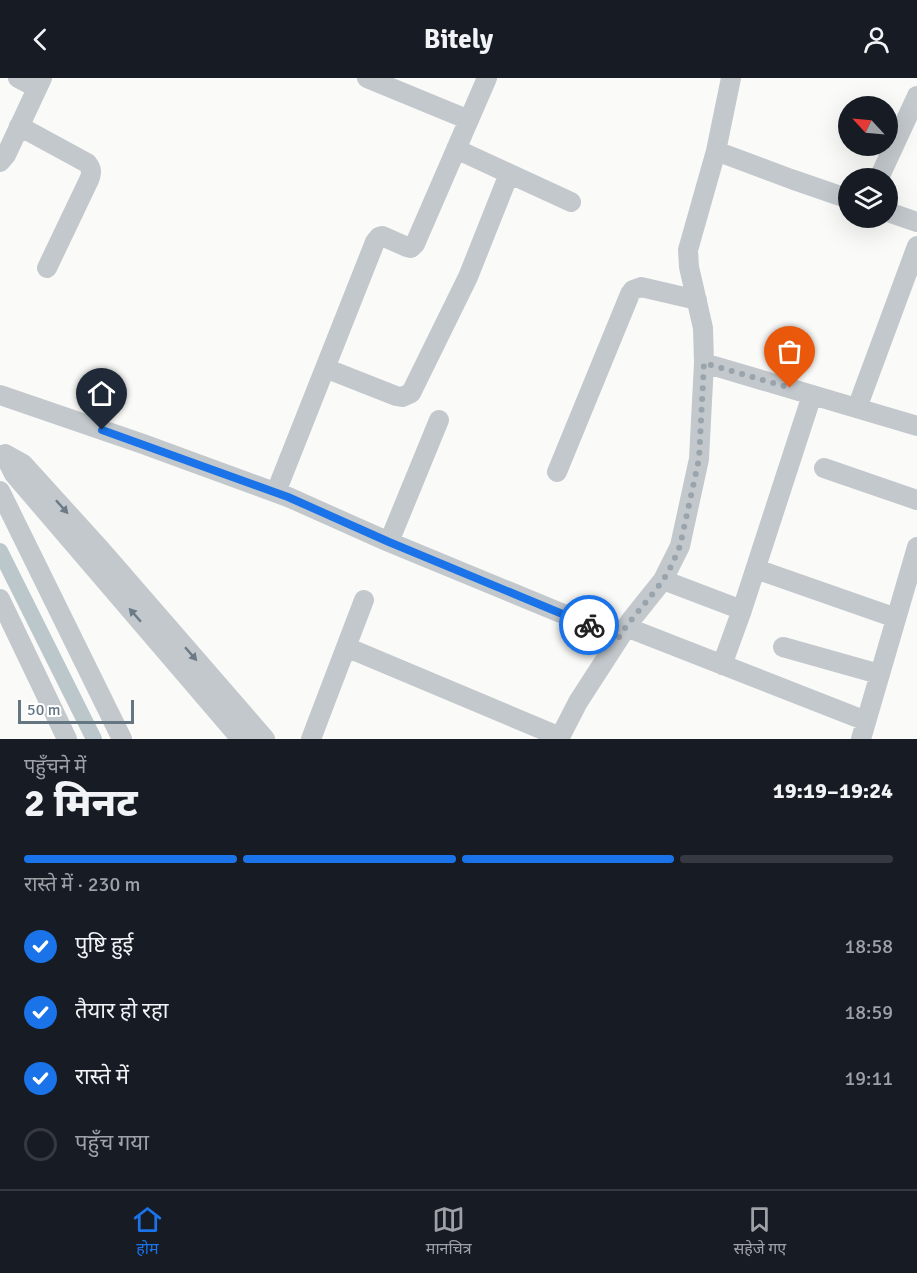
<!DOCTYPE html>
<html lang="hi">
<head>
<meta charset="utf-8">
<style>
	:root { --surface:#171b24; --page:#242831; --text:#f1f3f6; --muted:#9ea1a6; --line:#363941; --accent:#1a73e8 }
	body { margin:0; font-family:Signika,"Noto Sans Devanagari",sans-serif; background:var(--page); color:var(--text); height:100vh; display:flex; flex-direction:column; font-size:22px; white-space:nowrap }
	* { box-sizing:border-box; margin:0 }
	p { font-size:20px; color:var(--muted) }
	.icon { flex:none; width:33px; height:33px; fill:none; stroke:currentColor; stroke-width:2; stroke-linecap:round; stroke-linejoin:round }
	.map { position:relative; height:661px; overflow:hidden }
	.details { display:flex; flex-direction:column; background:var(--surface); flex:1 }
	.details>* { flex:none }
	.needle { width:39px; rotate:296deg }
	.buttons { position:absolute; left:838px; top:18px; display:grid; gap:12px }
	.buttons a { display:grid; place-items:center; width:60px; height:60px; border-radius:50%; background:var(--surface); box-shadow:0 6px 24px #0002; font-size:30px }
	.scale { position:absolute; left:18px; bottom:15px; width:116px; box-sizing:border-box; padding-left:6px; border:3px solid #657683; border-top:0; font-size:16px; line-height:21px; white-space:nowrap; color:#657683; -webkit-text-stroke:4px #fff; paint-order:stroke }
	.pin { position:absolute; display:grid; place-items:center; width:51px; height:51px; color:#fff; margin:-62px -26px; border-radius:50% 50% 50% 0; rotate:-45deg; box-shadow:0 0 6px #0007 }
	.pin .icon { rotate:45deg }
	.courier { position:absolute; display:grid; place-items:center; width:60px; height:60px; margin:-30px; border:4px solid #1a73e8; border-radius:50%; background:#fff; color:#222; box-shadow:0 2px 8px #0007 }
	.summary em { font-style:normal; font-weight:800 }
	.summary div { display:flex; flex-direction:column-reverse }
	.summary { display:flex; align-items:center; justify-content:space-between; height:102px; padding:0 24px }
	h1 { font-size:39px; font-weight:800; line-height:45px }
	.bar { display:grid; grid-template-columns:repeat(4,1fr); gap:9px 6px; align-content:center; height:72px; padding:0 24px }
	.bar i { height:8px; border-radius:4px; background:var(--line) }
	.bar .on { background:var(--accent) }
	.bar p { grid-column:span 4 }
	ol { padding:0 24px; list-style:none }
	li { display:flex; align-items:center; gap:18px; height:66px }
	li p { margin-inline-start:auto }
	li .icon { padding:6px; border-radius:50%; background:var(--accent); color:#fff; stroke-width:4 }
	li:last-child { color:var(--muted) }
	li i { width:33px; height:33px; border:3px solid var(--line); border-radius:50% }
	header { display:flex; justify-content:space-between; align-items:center; height:78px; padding:0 24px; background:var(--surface); font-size:27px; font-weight:800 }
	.tab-bar { display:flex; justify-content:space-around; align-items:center; height:84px; border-top:2px solid var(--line); background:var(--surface); font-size:16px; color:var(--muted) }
	.tab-bar a { display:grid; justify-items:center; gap:3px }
	.tab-bar .on { color:var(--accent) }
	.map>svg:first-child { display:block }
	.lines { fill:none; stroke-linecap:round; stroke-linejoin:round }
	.canal { stroke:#bbc7cb; stroke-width:16 }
	.minor { stroke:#c3c8cc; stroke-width:20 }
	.oneway { fill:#6a7a87 }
	.done { stroke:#99a4ac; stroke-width:6; stroke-dasharray:0 10.8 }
	.route { stroke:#1a73e8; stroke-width:8 }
</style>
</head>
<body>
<header><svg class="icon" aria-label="back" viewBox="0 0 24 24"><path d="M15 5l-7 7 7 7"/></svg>Bitely<svg class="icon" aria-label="person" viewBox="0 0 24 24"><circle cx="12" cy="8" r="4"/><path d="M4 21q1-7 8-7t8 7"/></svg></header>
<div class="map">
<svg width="917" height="661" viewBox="0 0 917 661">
	<rect width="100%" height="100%" fill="#fafaf8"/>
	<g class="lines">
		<path class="canal" d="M0 473 94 661"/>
		<path class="minor" d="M18 0 37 10
			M367 0 469 42
			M19 48 87 85C92 91 92 95 89 102L47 190
			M456 71 571 124
			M716 73 791 101 849 121
			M0 84 6 77 42 0
			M879 100 917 18
			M888 134 917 144
			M704 285 917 348
			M325 290 396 318 402 319 411 315 468 199 509 96
			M0 317 143 366 288 419 389 464 619 559
			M857 330 917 168
			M5 376 23 386 101 472 265 661
			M9 386 14 396 241 661
			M824 390 917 422
			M557 394 630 216 633 212 641 209 697 222
			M0 413 122 661
			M276 414 375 164 379 159 382 158 407 169 411 170 415 166 487 0
			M389 464 439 342
			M756 491 896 540
			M663 502 742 532
			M0 521 67 661
			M626 549 866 643
			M346 569 560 659
			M783 569 879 596
			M722 587 742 532 812 317
			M311 661 364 522
			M559 661 578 624 631 542 663 502 680 468 699 381 704 285 703 250 689 189 688 172 716 73 731 0
			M861 661 917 469"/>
	</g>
	<defs><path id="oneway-solid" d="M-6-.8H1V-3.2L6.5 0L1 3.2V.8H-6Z" transform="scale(1.5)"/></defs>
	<g class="oneway">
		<use href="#oneway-solid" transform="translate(62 429) rotate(48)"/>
		<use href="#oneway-solid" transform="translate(135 537) rotate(-131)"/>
		<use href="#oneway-solid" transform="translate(191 576) rotate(49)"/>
	</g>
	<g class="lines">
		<path class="done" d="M589 547 619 559C632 539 649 522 663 502 670 492 675 480 680 468L699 381 704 285 790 310"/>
		<path class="route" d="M102 352 288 419 389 464 589 547"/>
	</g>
</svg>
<div class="buttons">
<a><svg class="needle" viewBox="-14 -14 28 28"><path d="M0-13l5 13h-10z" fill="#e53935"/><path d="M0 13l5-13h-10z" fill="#9ea1a6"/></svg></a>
<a><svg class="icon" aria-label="layers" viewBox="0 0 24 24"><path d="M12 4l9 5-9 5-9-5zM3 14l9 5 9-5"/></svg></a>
</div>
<div class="scale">50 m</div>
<div class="pin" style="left:790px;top:310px;background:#ea580c"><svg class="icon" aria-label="bag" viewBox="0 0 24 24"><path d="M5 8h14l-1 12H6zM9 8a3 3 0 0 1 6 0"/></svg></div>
<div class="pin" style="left:102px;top:352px;background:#1f2937"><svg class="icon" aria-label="home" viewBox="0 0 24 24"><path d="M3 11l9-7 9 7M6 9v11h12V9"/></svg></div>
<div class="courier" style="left:589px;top:547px"><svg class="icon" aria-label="bike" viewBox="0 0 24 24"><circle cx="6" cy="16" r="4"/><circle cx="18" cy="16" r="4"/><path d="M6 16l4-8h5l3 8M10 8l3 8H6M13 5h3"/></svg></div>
</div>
<section class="details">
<div class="summary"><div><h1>2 मिनट</h1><p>पहुँचने में</p></div><em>19:19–19:24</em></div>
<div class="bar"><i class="on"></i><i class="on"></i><i class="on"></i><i></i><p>रास्ते में · 230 m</p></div>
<ol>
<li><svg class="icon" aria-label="check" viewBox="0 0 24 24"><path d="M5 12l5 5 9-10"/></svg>पुष्टि हुई<p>18:58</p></li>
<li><svg class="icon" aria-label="check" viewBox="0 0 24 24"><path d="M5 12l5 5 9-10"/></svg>तैयार हो रहा<p>18:59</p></li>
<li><svg class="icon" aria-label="check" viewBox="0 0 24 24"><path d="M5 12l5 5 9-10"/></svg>रास्ते में<p>19:11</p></li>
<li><i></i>पहुँच गया</li>
</ol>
</section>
<nav class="tab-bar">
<a class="on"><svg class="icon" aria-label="home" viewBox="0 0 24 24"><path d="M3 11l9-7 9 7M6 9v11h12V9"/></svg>होम</a>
<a><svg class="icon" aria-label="map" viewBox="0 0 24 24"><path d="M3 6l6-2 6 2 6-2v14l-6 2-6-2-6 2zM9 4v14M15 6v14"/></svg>मानचित्र</a>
<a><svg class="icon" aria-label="saved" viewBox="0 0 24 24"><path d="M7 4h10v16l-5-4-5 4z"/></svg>सहेजे गए</a>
</nav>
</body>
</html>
